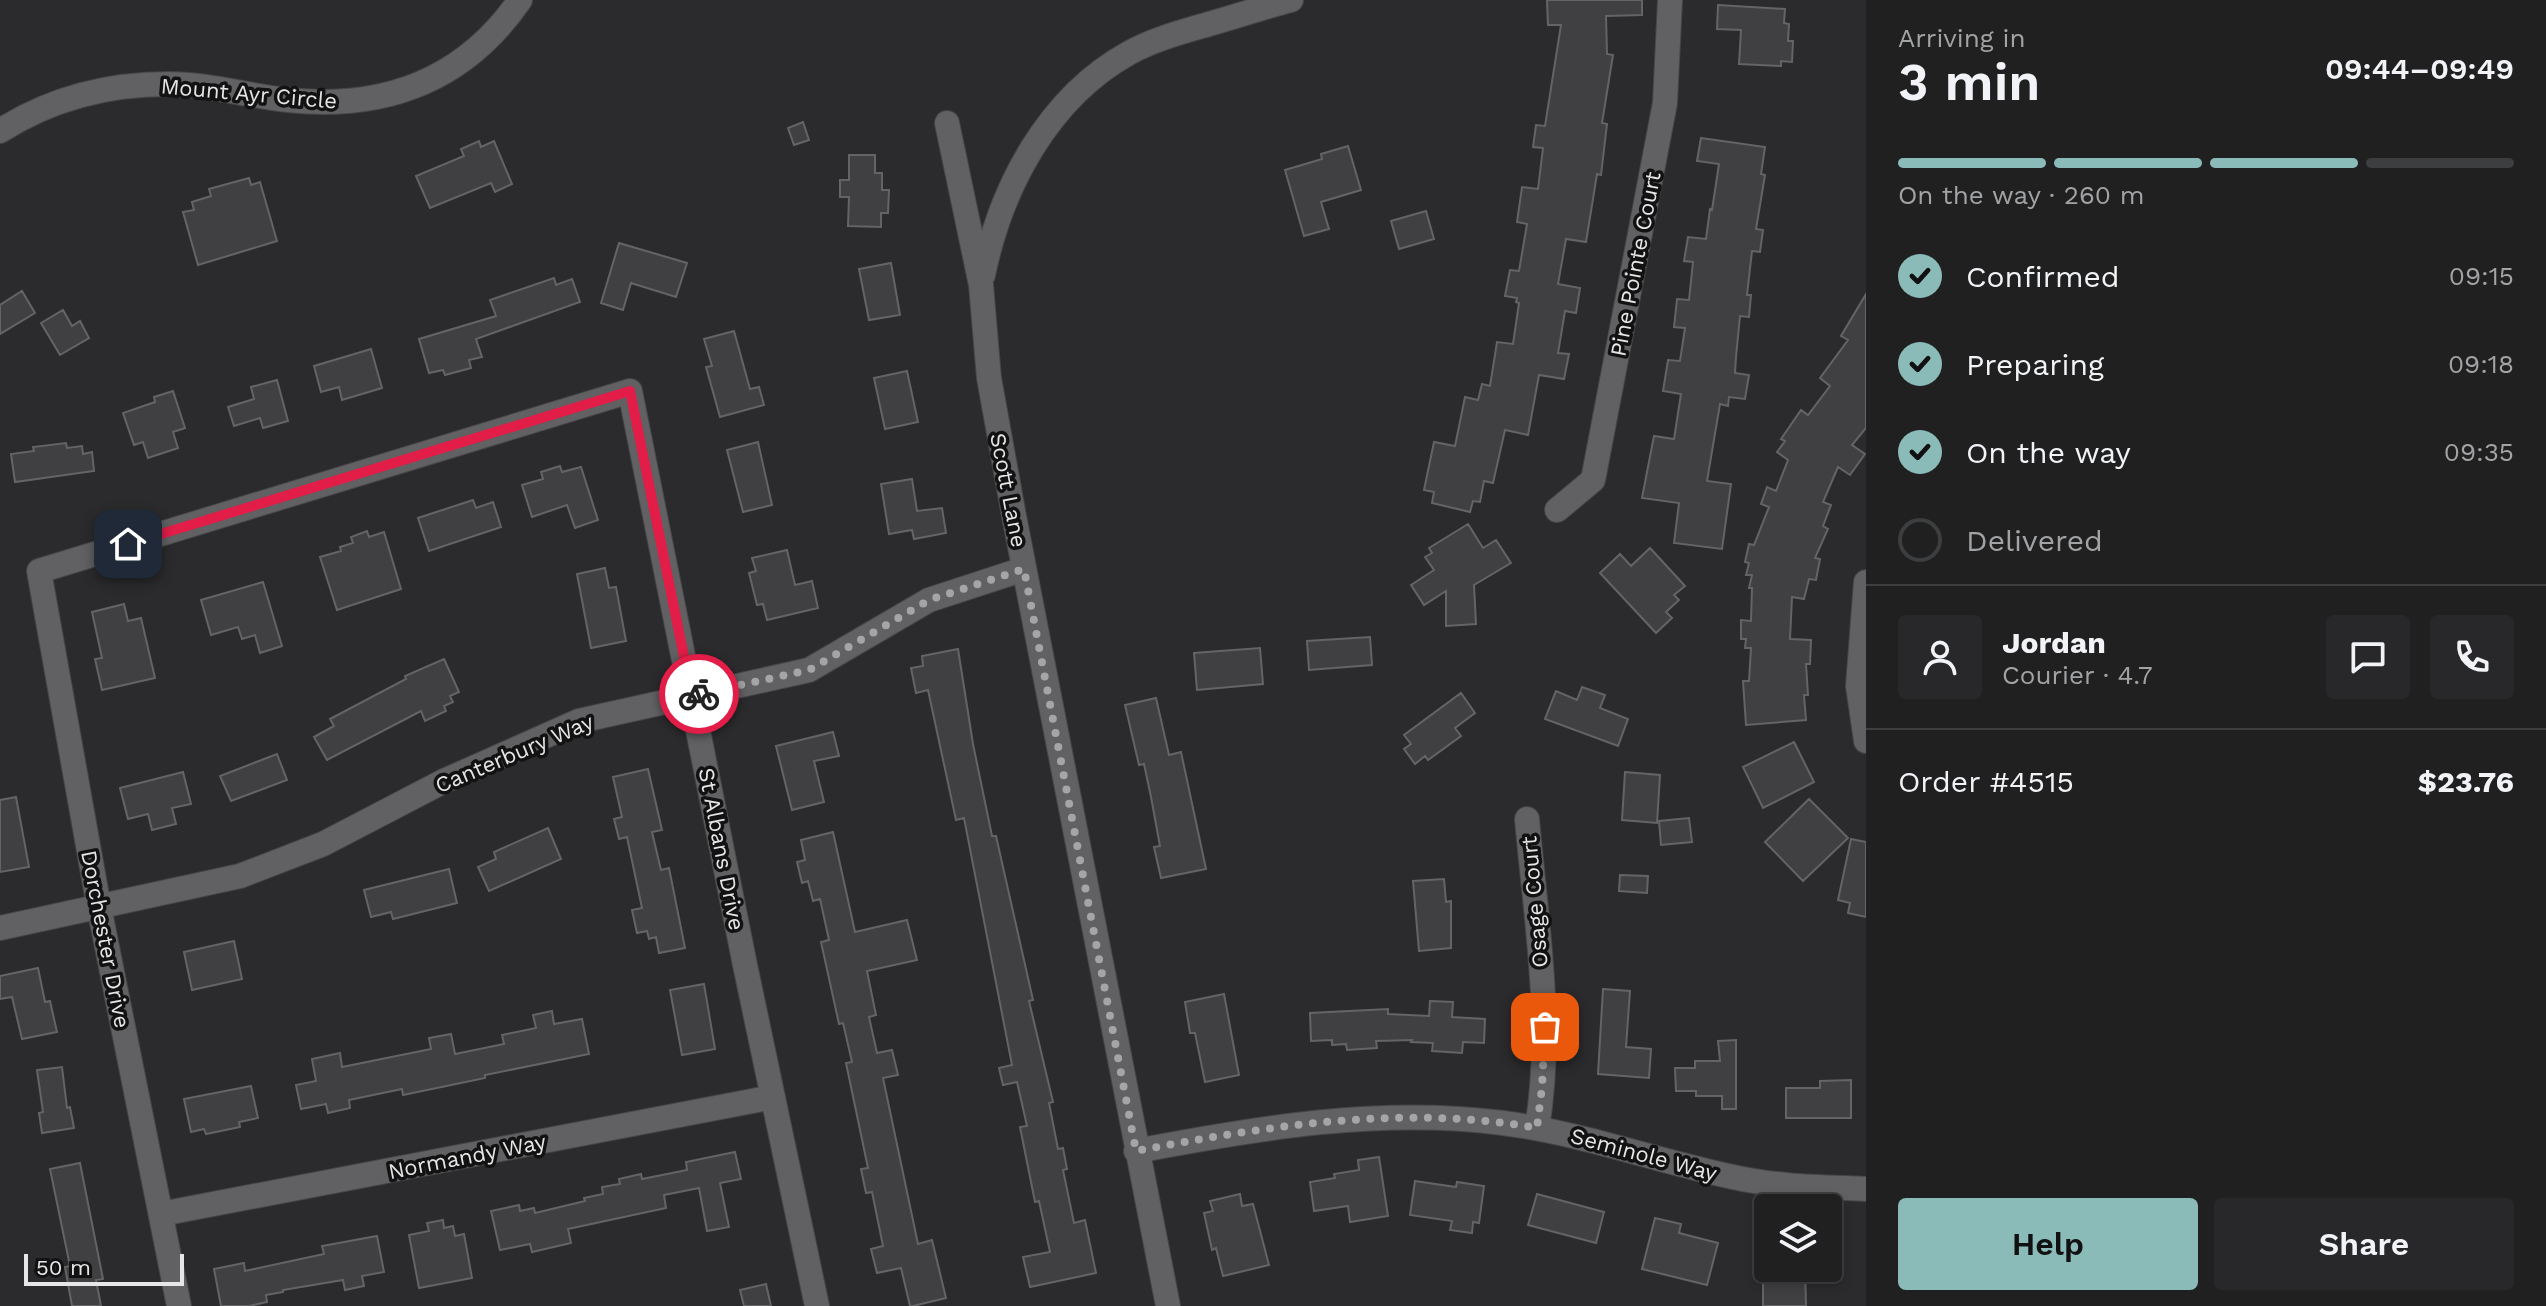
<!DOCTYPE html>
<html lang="en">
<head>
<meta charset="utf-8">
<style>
	:root { --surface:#202021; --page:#28282a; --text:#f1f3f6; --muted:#a2a3a5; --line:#3d3e3f; --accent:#8bbbb9 }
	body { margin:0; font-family:"Work Sans",sans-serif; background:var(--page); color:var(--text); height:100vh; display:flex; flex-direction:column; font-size:30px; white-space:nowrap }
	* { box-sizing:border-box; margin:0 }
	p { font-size:26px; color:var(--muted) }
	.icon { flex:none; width:44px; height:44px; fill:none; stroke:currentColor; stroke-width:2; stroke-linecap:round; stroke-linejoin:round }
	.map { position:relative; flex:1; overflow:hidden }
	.details { display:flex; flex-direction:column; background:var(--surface); width:680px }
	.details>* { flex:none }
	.buttons { position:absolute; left:1754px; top:1194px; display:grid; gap:16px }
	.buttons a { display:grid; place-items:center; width:88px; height:88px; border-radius:8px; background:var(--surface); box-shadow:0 4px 12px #0003,0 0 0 2px var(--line); font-size:40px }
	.scale { position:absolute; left:24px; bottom:20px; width:160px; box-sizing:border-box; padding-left:8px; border:4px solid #e7e6e7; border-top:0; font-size:22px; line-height:28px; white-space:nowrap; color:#e7e6e7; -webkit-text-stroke:6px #131213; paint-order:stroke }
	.pin { position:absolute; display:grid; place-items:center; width:68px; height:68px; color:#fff; margin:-34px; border-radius:16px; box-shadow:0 4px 12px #0006 }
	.courier { position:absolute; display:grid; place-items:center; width:80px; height:80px; margin:-40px; border:6px solid #e11d48; border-radius:50%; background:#fff; color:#222; box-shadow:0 2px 10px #0007 }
	.summary em { font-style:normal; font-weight:600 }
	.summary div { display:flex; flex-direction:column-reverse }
	.summary { display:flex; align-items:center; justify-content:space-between; height:136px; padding:0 32px }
	h1 { font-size:52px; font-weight:600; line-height:60px }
	.bar { display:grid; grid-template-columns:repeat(4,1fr); gap:12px 8px; align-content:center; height:96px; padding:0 32px }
	.bar i { height:10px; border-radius:6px; background:var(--line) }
	.bar .selected { background:var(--accent) }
	.bar p { grid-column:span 4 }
	.line { display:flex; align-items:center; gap:20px; padding:0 32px; border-top:2px solid var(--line) }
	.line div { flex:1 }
	.round { display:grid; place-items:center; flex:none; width:84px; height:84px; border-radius:8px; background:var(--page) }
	ol { padding:0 32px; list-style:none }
	li { display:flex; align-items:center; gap:24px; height:88px }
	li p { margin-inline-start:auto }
	li .icon { padding:8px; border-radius:50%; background:var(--accent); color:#111; stroke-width:4 }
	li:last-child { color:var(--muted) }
	li i { width:44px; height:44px; border:4px solid var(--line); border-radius:50% }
	.cta { display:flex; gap:16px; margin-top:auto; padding:16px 32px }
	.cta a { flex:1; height:92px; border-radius:8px; background:var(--accent); color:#111; font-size:32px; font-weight:600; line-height:92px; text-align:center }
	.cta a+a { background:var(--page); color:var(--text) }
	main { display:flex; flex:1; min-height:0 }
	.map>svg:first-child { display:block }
	.building { fill:#403f41; stroke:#646366; stroke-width:2 }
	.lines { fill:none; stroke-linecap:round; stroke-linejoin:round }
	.minor-casing { stroke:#464547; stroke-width:26 }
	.minor { stroke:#616062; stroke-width:24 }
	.done { stroke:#a5a4a6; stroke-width:8; stroke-dasharray:0 14.4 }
	.route { stroke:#e11d48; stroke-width:10 }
	.labels { text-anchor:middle; stroke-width:7; stroke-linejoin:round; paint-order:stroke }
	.street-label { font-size:22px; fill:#e7e6e7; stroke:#131213 }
</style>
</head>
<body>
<main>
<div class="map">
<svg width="1866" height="1306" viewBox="0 0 1866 1306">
	<rect width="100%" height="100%" fill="#2b2a2c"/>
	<path class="building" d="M1547 0H1642V15L1606 16 1607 54 1613 55 1602 123 1607 124 1601 175 1597 174 1586 242 1566 239 1558 284 1580 288 1576 313 1565 311 1558 353 1569 354 1564 379 1539 375 1528 435 1505 430 1493 483 1484 481 1480 502 1473 501 1470 512 1432 503 1434 492 1424 490 1434 442 1455 446 1465 397 1478 400 1482 384 1490 386 1497 342 1513 344 1519 303 1516 302 1517 298 1505 296 1510 270 1519 271 1527 224 1517 222 1522 187 1538 189 1543 148 1533 147 1536 125 1545 126 1561 25H1548Z
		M1718 5 1785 9 1784 23 1789 24 1788 41H1793L1792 62 1781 61V66L1739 64 1741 30 1717 29Z
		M803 122 809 140 794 145 788 128Z
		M1701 138 1765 147 1761 174 1765 175 1756 229 1763 230 1760 252 1752 251 1747 295H1751L1749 317 1740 316 1736 357 1735 373 1749 375 1745 399 1729 397 1728 406 1720 404 1707 481 1731 484 1722 549 1674 543 1679 503 1642 498 1654 436 1674 439 1681 394 1663 391 1668 360 1680 361 1685 328 1674 327 1677 299 1689 300 1693 262 1684 261 1688 237 1706 239 1710 209 1712 210 1719 164 1697 161Z
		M479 141 481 147 494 141 512 184 495 192 491 183 430 208 416 176 464 156 461 149Z
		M1348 146 1361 190 1321 202 1329 229 1304 236 1285 170 1322 159 1321 154Z
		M849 155H875V173H882V190H889L888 213H881V227L848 226 849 197H840V180H849Z
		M249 178 251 185 260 182 277 241 198 265 183 212 194 210 192 202 211 196 209 189Z
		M1426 211 1434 239 1399 249 1391 221Z
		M619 243 687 263 676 297 631 283 623 310 601 303Z
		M891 263 900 315 869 320 859 269Z
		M554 278 556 285 572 279 580 302 476 339 482 357 469 360 471 368 445 375 443 370 429 373 419 339 496 316 490 300Z
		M22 291 35 313 0 334V305Z
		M1866 294V428L1852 445 1865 454 1850 475 1838 467 1823 502 1831 505 1823 526 1828 529 1815 558 1820 559 1816 580 1809 579 1804 599 1792 597 1790 639 1811 640 1810 664H1806L1808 695H1804L1806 720 1746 725 1743 681H1749L1751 648H1745L1746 639H1741V620L1751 621 1752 588H1749L1752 575H1746L1749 563 1745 562 1749 544 1754 545 1769 507 1761 504 1767 487 1776 491 1788 460 1777 452 1785 441 1781 439 1801 410 1808 415 1830 386 1820 378 1848 340 1841 336Z
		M63 310 72 326 80 321 89 338 60 355 41 323Z
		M734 331 750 389 759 387 764 405 720 417 706 367 712 366 704 339Z
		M371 349 382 388 342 400 339 387 321 392 314 366Z
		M907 371 918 422 885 429 874 378Z
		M277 380 288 421 263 428 260 418 234 426 228 407 254 399 251 387Z
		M173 391 185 428 173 432 178 448 148 458 143 442 134 445 123 413 155 402 154 397Z
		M758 442 772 505 743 512 727 450Z
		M66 443 67 448 82 446 83 454 92 452 94 471 15 482 11 454 34 451 33 447Z
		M560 466 562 472 581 467 598 520 575 528 567 505 532 517 522 485 543 479 541 472Z
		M912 479 917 511 942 508 946 533 914 539 912 530 889 534 881 484Z
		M473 500 476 508 493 502 501 527 429 551 418 518Z
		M1468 524 1483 548 1496 540 1511 563 1474 585 1476 624 1446 626V591L1424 605 1411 585 1434 570 1425 557 1432 553 1429 548Z
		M367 531 369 537 384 532 401 589 337 610 320 557 341 551 340 547 353 543 351 537Z
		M1650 548 1685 586 1674 595 1679 600 1666 612 1672 618 1656 633 1600 573 1620 554 1631 566Z
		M787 550 795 585 812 581 818 608 767 620 763 604 757 605 749 573 756 571 752 558Z
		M605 568 609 588 616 587 626 641 591 648 577 574Z
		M263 582 282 646 260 653 255 635 242 639 238 627 211 635 201 600Z
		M124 604 128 621 141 618 155 678 102 690 95 659 102 658 92 612Z
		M1370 637 1372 665 1309 670 1307 641Z
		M1260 648 1263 684 1197 690 1194 653Z
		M958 649 973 744 992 836H996L1033 1000 1029 1001 1053 1102 1049 1103 1058 1149 1063 1148 1067 1169 1063 1170 1074 1223 1085 1220 1096 1273 1030 1287 1023 1257 1050 1252 1039 1201 1035 1202 1020 1127 1027 1126 1017 1082 1003 1085 999 1068 1012 1065 964 818 956 820 928 690 916 693 911 668 923 666 922 656Z
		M444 659 459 692 450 696 453 702 444 706 446 711 425 721 421 711 327 760 314 737 334 726 330 719 406 679 405 676Z
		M1582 687 1605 695 1600 708 1628 719 1618 746 1545 719 1556 691 1577 700Z
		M1461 693 1475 713 1455 728 1461 736 1428 760 1425 756 1415 764 1404 749 1411 744 1404 735Z
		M1156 698 1169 755 1181 752 1206 869 1161 878 1154 847 1160 846 1151 797 1144 764 1139 765 1125 705Z
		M833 732 839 756 814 761 824 802 792 810 776 746Z
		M1794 742 1814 782 1763 808 1743 767Z
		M277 754 287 780 231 801 220 776Z
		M648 769 662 830 652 832 661 870 669 868 685 948 659 953 656 937 649 939 647 931 637 933 632 910 642 908 627 837 619 839 614 819 622 817 613 777Z
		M183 772 191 804 172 808 176 824 152 830 148 814 128 819 120 788Z
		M1625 772 1660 775 1657 823 1622 820Z
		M16 797 29 867 0 872V800Z
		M1809 799 1848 838 1803 881 1765 842Z
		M1689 818 1692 842 1661 845 1659 821Z
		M548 828 561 859 489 891 478 867 496 859 494 852Z
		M833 832 855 932 907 920 917 960 867 971 876 1015 869 1017 877 1053 892 1050 898 1075 883 1078 918 1244 932 1240 946 1298 913 1306H910L901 1268 877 1273 871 1249 883 1246 872 1192 866 1193 861 1169 868 1168 846 1063 852 1062 843 1023 839 1024 821 942 829 940 820 899 813 901 808 881 802 883 797 862 805 860 801 840Z
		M1851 839 1866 842V917L1848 913 1850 903 1838 900Z
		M449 869 457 903 393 919 391 912 371 917 364 890Z
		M1620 875 1648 876 1647 893 1619 891Z
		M1444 879 1446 902 1451 901V948L1419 951 1413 881Z
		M234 941 242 979 192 990 184 952Z
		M38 968 45 1002 50 1001 57 1032 22 1039 12 997 0 999V976Z
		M704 984 715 1049 682 1055 670 990Z
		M1603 989 1630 991 1626 1047 1651 1049 1649 1078 1598 1074Z
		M1224 994 1239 1075 1205 1082 1195 1033H1190L1185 1002Z
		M1430 1001 1453 1002 1452 1017 1485 1019 1484 1043 1463 1042 1462 1053 1432 1051 1433 1043 1411 1042 1412 1040 1376 1041 1377 1048 1347 1050 1346 1044 1332 1045V1040L1311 1041 1310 1013 1388 1009V1014L1429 1016Z
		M552 1011 554 1024 582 1019 589 1054 485 1075V1078L403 1095 402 1089 349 1100 350 1108 328 1113 326 1104 301 1109 296 1085 316 1081 312 1059 340 1053 342 1067 431 1049 429 1038 451 1034 455 1054 504 1044 502 1035 536 1028 533 1015Z
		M1736 1040V1109H1722V1096H1696V1091H1676L1675 1068H1695V1061H1720L1718 1041Z
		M62 1067 67 1108 70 1107 74 1128 42 1133 39 1113 43 1112 37 1070Z
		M1851 1080V1118H1786V1088H1820V1081Z
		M251 1086 258 1118 239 1122 240 1127 206 1134 204 1129 191 1132 184 1099Z
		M735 1152 741 1179 720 1183 729 1227 707 1231 699 1188 664 1195 666 1208 568 1229 571 1243 532 1252 530 1244 500 1250 491 1211 519 1205 520 1211 534 1208 535 1213 585 1201 584 1198 603 1194 602 1187 620 1184 619 1179 641 1174 642 1179 687 1170 686 1162Z
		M1379 1157 1388 1216 1350 1222 1348 1206 1314 1211 1310 1182 1335 1178 1334 1174 1359 1170 1358 1160Z
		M80 1163 103 1279 96 1280 101 1306H72L65 1267 70 1266 50 1169Z
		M1415 1181 1456 1187 1457 1182 1484 1186 1479 1223 1473 1222 1472 1233 1450 1230 1452 1221 1410 1215Z
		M1240 1194 1242 1206 1253 1204 1269 1265 1223 1276 1216 1248 1212 1250 1204 1213 1213 1211 1210 1201Z
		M1537 1194 1604 1212 1596 1243 1528 1225Z
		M1655 1218 1681 1224 1679 1233 1718 1243 1707 1285 1642 1269Z
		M443 1220 444 1228 453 1226 455 1236 464 1234 472 1278 419 1288 409 1235 429 1231 427 1223Z
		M377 1236 384 1272 362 1276 364 1286 345 1290 343 1280 283 1290V1292L266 1295 267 1302 249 1306H221L214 1269 244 1263 245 1271 324 1254 322 1246Z
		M1776 1268H1805L1806 1306H1763V1271H1776Z
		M766 1284 771 1306H744L740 1290Z"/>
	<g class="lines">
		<defs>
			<path id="minor" d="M947 123 981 285 989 378 1014 516 1168 1306
				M0 131C50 99 108 84 168 84 208 84 248 96 288 100 384 110 464 81 520 0
				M983 275C1001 187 1048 98 1129 53 1154 39 1182 32 1209 24 1237 16 1264 7 1291 0
				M1557 510 1593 480 1665 103 1670 0
				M1866 582 1858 686 1866 741
				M1527 819C1536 921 1554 1025 1537 1128
				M0 928 240 876 323 844 444 781 579 721 809 670 929 600 1024 569
				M1136 1151C1256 1128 1381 1107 1503 1123 1582 1133 1656 1161 1733 1177 1777 1187 1822 1187 1866 1189
				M161 1214 773 1097
				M179 1306 99 907 39 571 630 391 745 965 817 1306"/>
		</defs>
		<use href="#minor" class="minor-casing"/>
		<use href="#minor" class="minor"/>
	</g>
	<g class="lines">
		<path class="done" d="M699 694 809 670 929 600 1024 569 1136 1151C1267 1126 1404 1104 1537 1128L1542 1087 1545 1027"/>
		<path class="route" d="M128 544 630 391 692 696 699 694"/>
	</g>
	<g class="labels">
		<g class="street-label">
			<text transform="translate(249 93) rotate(5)" y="8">Mount Ayr Circle</text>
			<text transform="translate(1635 264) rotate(-79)" y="8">Pine Pointe Court</text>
			<text transform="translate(1009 490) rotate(79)" y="8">Scott Lane</text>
			<text transform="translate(514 753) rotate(-23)" y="8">Canterbury Way</text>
			<text transform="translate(722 849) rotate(79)" y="8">St Albans Drive</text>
			<text transform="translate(1534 902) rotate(-95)" y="8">Osage Court</text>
			<text transform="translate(106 939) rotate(79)" y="8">Dorchester Drive</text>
			<text transform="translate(1644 1154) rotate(15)" y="8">Seminole Way</text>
			<text transform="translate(467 1156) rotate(-11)" y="8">Normandy Way</text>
		</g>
	</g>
</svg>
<div class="buttons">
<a><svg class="icon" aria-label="layers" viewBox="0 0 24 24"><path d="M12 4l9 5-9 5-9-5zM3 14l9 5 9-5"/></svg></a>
</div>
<div class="scale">50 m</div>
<div class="pin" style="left:1545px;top:1027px;background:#ea580c"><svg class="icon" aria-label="bag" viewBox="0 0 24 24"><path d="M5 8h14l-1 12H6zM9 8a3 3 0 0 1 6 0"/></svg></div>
<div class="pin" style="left:128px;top:544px;background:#1f2937"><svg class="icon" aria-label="home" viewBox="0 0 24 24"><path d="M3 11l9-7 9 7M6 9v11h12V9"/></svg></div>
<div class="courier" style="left:699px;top:694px"><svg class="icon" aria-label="bike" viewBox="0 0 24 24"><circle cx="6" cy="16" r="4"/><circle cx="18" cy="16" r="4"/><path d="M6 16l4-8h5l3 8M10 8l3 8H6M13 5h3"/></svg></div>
</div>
<section class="details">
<div class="summary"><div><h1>3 min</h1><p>Arriving in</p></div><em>09:44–09:49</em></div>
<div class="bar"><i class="selected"></i><i class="selected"></i><i class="selected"></i><i></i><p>On the way · 260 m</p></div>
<ol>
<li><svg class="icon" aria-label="check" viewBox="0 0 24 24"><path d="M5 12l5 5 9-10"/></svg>Confirmed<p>09:15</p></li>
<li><svg class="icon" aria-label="check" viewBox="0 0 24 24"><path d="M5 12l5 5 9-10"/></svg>Preparing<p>09:18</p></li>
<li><svg class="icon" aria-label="check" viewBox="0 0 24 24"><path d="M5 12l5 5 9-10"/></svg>On the way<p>09:35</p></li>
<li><i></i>Delivered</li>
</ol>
<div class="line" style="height:144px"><a class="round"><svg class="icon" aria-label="person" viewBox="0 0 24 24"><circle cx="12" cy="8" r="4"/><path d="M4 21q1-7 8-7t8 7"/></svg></a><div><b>Jordan</b><p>Courier · 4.7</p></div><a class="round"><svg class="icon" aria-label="chat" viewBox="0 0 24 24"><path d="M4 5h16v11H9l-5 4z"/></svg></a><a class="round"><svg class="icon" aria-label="phone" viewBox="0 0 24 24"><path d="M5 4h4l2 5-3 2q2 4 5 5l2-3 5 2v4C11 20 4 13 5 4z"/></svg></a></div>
<div class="line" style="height:104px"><div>Order #4515</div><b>$23.76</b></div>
<div class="cta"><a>Help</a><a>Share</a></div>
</section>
</main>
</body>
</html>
